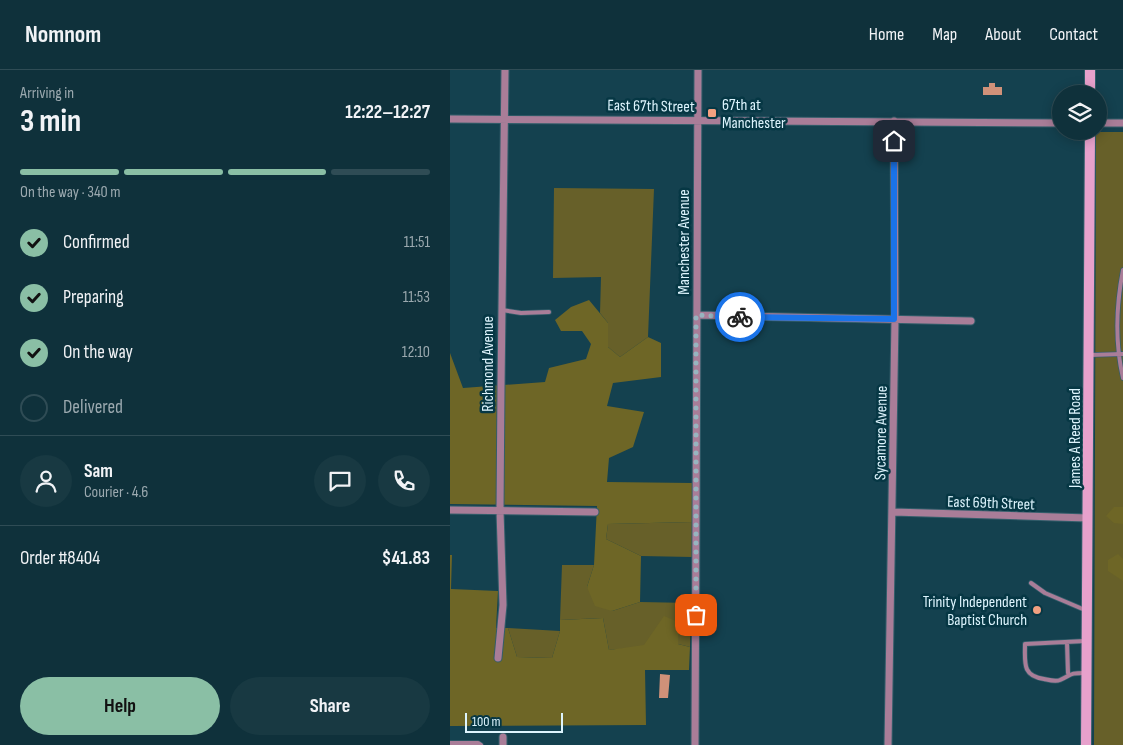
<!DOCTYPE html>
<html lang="en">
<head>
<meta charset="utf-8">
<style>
	:root { --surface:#0f313b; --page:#183942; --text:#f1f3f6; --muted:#9ba9af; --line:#2f4c55; --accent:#8abfa5 }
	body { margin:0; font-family:"Sofia Sans Condensed",sans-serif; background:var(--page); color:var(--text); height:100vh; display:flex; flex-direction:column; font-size:19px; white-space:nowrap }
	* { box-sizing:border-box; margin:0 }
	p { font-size:16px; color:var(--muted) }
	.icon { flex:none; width:28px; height:28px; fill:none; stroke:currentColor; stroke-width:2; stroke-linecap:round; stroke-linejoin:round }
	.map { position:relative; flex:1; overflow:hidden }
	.side { display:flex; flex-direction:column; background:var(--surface); width:450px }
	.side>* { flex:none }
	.controls { position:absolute; left:602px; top:15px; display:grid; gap:10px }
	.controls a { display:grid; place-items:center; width:55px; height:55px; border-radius:50%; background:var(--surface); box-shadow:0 2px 12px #0003,0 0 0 1px var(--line); font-size:25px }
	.scale { position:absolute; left:15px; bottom:12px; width:98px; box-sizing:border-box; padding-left:5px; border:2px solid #ddf4fd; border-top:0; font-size:14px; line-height:18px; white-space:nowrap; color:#ddf4fd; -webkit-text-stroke:4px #063744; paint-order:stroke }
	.pin { position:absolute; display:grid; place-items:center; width:42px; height:42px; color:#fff; margin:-21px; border-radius:10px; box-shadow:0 2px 8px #0006 }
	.courier { position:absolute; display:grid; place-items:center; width:50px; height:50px; margin:-25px; border:4px solid #1a73e8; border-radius:50%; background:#fff; color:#222; box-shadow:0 1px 6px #0007 }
	.overview em { font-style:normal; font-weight:700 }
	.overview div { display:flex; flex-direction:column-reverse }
	.overview { display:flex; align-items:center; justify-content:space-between; height:85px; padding:0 20px }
	h1 { font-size:32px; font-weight:700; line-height:38px }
	.bar { display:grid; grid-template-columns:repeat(4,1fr); gap:8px 5px; align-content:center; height:60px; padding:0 20px }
	.bar i { height:6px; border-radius:4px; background:var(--line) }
	.bar .active { background:var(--accent) }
	.bar p { grid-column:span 4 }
	.line { display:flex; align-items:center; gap:12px; padding:0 20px; border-top:1px solid var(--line) }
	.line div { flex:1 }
	.round { display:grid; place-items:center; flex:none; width:52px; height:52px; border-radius:26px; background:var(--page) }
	ol { padding:0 20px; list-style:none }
	li { display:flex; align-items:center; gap:15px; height:55px }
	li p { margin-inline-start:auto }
	li .icon { padding:5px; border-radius:50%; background:var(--accent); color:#111; stroke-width:4 }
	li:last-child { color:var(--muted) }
	li i { width:28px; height:28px; border:2px solid var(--line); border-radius:50% }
	.primary-button { display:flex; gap:10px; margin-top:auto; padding:10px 20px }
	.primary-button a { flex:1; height:58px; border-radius:30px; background:var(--accent); color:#111; font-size:20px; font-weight:700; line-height:58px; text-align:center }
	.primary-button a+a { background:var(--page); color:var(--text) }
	header { display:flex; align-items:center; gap:30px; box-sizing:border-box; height:70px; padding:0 25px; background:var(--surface); border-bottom:1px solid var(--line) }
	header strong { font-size:24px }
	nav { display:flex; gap:28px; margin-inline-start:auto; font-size:18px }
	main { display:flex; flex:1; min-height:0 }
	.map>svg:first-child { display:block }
	.green { fill:#676029 }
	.forest { fill:#6e6626 }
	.building { fill:#d09179 }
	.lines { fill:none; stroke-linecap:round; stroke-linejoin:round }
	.lane-casing { stroke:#345e6b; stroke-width:5.5 }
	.street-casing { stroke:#345e6b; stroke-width:9 }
	.secondary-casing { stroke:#345e6b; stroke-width:12 }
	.lane { stroke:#a97d98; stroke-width:4 }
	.street { stroke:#a97d98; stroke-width:7 }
	.secondary { stroke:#e7a1cc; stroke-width:10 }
	.done { stroke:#97b5c0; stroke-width:5; stroke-dasharray:0 9 }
	.route { stroke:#1a73e8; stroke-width:6 }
	.poi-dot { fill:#f2a080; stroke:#063744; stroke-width:2 }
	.labels { text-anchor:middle; stroke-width:5; stroke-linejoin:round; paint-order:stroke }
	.poi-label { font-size:16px; fill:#ddf4fd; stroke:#063744; text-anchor:start }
	.street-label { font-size:16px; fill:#ddf4fd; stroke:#063744 }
</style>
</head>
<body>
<header>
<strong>Nomnom</strong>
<nav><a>Home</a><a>Map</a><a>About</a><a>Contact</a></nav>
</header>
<main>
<section class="side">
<div class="overview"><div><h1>3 min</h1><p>Arriving in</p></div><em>12:22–12:27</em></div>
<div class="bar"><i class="active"></i><i class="active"></i><i class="active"></i><i></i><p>On the way · 340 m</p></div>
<ol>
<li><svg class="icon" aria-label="check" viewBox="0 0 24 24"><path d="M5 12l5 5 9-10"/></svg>Confirmed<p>11:51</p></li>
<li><svg class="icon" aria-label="check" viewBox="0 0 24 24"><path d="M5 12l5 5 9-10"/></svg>Preparing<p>11:53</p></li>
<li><svg class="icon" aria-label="check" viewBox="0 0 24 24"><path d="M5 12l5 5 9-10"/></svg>On the way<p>12:10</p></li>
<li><i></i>Delivered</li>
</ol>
<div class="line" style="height:90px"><a class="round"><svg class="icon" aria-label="person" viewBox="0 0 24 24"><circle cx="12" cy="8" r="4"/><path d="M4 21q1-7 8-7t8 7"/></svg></a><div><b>Sam</b><p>Courier · 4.6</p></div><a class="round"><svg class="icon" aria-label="chat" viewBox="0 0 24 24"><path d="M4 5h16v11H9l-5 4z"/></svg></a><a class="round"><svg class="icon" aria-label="phone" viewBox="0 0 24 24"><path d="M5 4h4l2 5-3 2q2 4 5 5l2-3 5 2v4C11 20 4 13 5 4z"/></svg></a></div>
<div class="line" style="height:65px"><div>Order #8404</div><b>$41.83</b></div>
<div class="primary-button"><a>Help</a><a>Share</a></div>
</section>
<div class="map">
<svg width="673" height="675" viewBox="0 0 673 675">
	<rect width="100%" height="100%" fill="#14414f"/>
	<path class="green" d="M646 62H673V675H644Z
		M104 118 204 119 198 267 170 287 158 277V253L150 243 151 207 103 208Z
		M242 452V487L191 486 156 469 158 454Z
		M112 495H144L137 517 162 541 190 532 241 533 240 577 228 574 159 580 153 548 110 550Z
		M58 558 110 561 102 588 67 587Z"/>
	<path class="forest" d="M139 230 158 253V277L170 287 198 267 211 273V307L163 313 157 336 194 342 183 377 159 388 157 412 242 413V452L158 454 156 469 191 486 190 532 162 541 145 536 137 517 144 495 147 436 0 434V283L13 318 95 312 99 298 136 289 141 274 132 261H111L105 250 121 237Z
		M664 437H673V454L664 453 656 446Z
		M668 484 673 489V511L658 501V490Z
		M0 485H2L1 519 48 521 46 558H58L67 587 102 588 110 561V550L153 548 159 580 194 575 214 546 228 552V574L240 577 239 600H195L196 655 0 656Z"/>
	<path class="building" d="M539 13H545V17H552V25H533V17H539Z
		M210 604 220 605 218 628H209Z"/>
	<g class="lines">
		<defs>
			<path id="lane" d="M673 200C666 236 665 273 673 308
				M52 240 71 243 99 242
				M640 285 673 284
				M581 513 595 523 635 540
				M635 571 575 574C575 593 572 606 594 609 599 610 605 612 610 610 623 604 619 603 635 603
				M617 572 618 603
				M0 673H28L31 675"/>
			<path id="street" d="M0 49 611 53
				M649 53H673
				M247 245 521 251
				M0 440 145 442
				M443 442 638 448
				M48 588 53 535 50 441 51 317 55 0
				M53 667V675
				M245 675 248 0
				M438 675 445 249 444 51"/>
			<path id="secondary" d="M640 24V0
				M636 675 640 61"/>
		</defs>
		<use href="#lane" class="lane-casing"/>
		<use href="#street" class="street-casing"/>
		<use href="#secondary" class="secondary-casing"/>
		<use href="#lane" class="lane"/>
		<use href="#street" class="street"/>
		<use href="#secondary" class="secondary"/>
	</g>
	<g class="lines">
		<path class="done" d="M246 545V245L290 247"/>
		<path class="route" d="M290 247 444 249V71"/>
	</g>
	<g class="poi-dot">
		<rect x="257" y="38" width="10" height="10" rx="2.5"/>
		<circle cx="587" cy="540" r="5"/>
	</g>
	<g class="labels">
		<g class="poi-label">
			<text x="272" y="40">67th at<tspan x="272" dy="18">Manchester</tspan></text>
			<text x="577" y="537" text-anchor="end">Trinity Independent<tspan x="577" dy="18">Baptist Church</tspan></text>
		</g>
		<g class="street-label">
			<text transform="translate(201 35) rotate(1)" y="6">East 67th Street</text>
			<text transform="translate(233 172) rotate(-90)" y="6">Manchester Avenue</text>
			<text transform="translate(37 294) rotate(-90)" y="6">Richmond Avenue</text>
			<text transform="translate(430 363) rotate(-89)" y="6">Sycamore Avenue</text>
			<text transform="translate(624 368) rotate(-90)" y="6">James A Reed Road</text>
			<text transform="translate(541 432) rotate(2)" y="6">East 69th Street</text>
		</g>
	</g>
</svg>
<div class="controls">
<a><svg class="icon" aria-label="layers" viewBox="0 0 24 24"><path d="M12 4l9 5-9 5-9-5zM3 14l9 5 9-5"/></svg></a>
</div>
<div class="scale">100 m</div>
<div class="pin" style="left:246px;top:545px;background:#ea580c"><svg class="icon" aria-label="bag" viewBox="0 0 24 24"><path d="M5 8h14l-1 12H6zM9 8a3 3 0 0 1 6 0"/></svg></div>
<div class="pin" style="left:444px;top:71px;background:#1f2937"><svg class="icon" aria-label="home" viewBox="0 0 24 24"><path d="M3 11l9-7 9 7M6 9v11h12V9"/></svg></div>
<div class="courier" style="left:290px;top:247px"><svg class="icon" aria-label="bike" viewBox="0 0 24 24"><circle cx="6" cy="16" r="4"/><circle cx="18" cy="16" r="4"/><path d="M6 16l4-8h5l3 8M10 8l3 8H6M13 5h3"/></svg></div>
</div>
</main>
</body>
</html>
